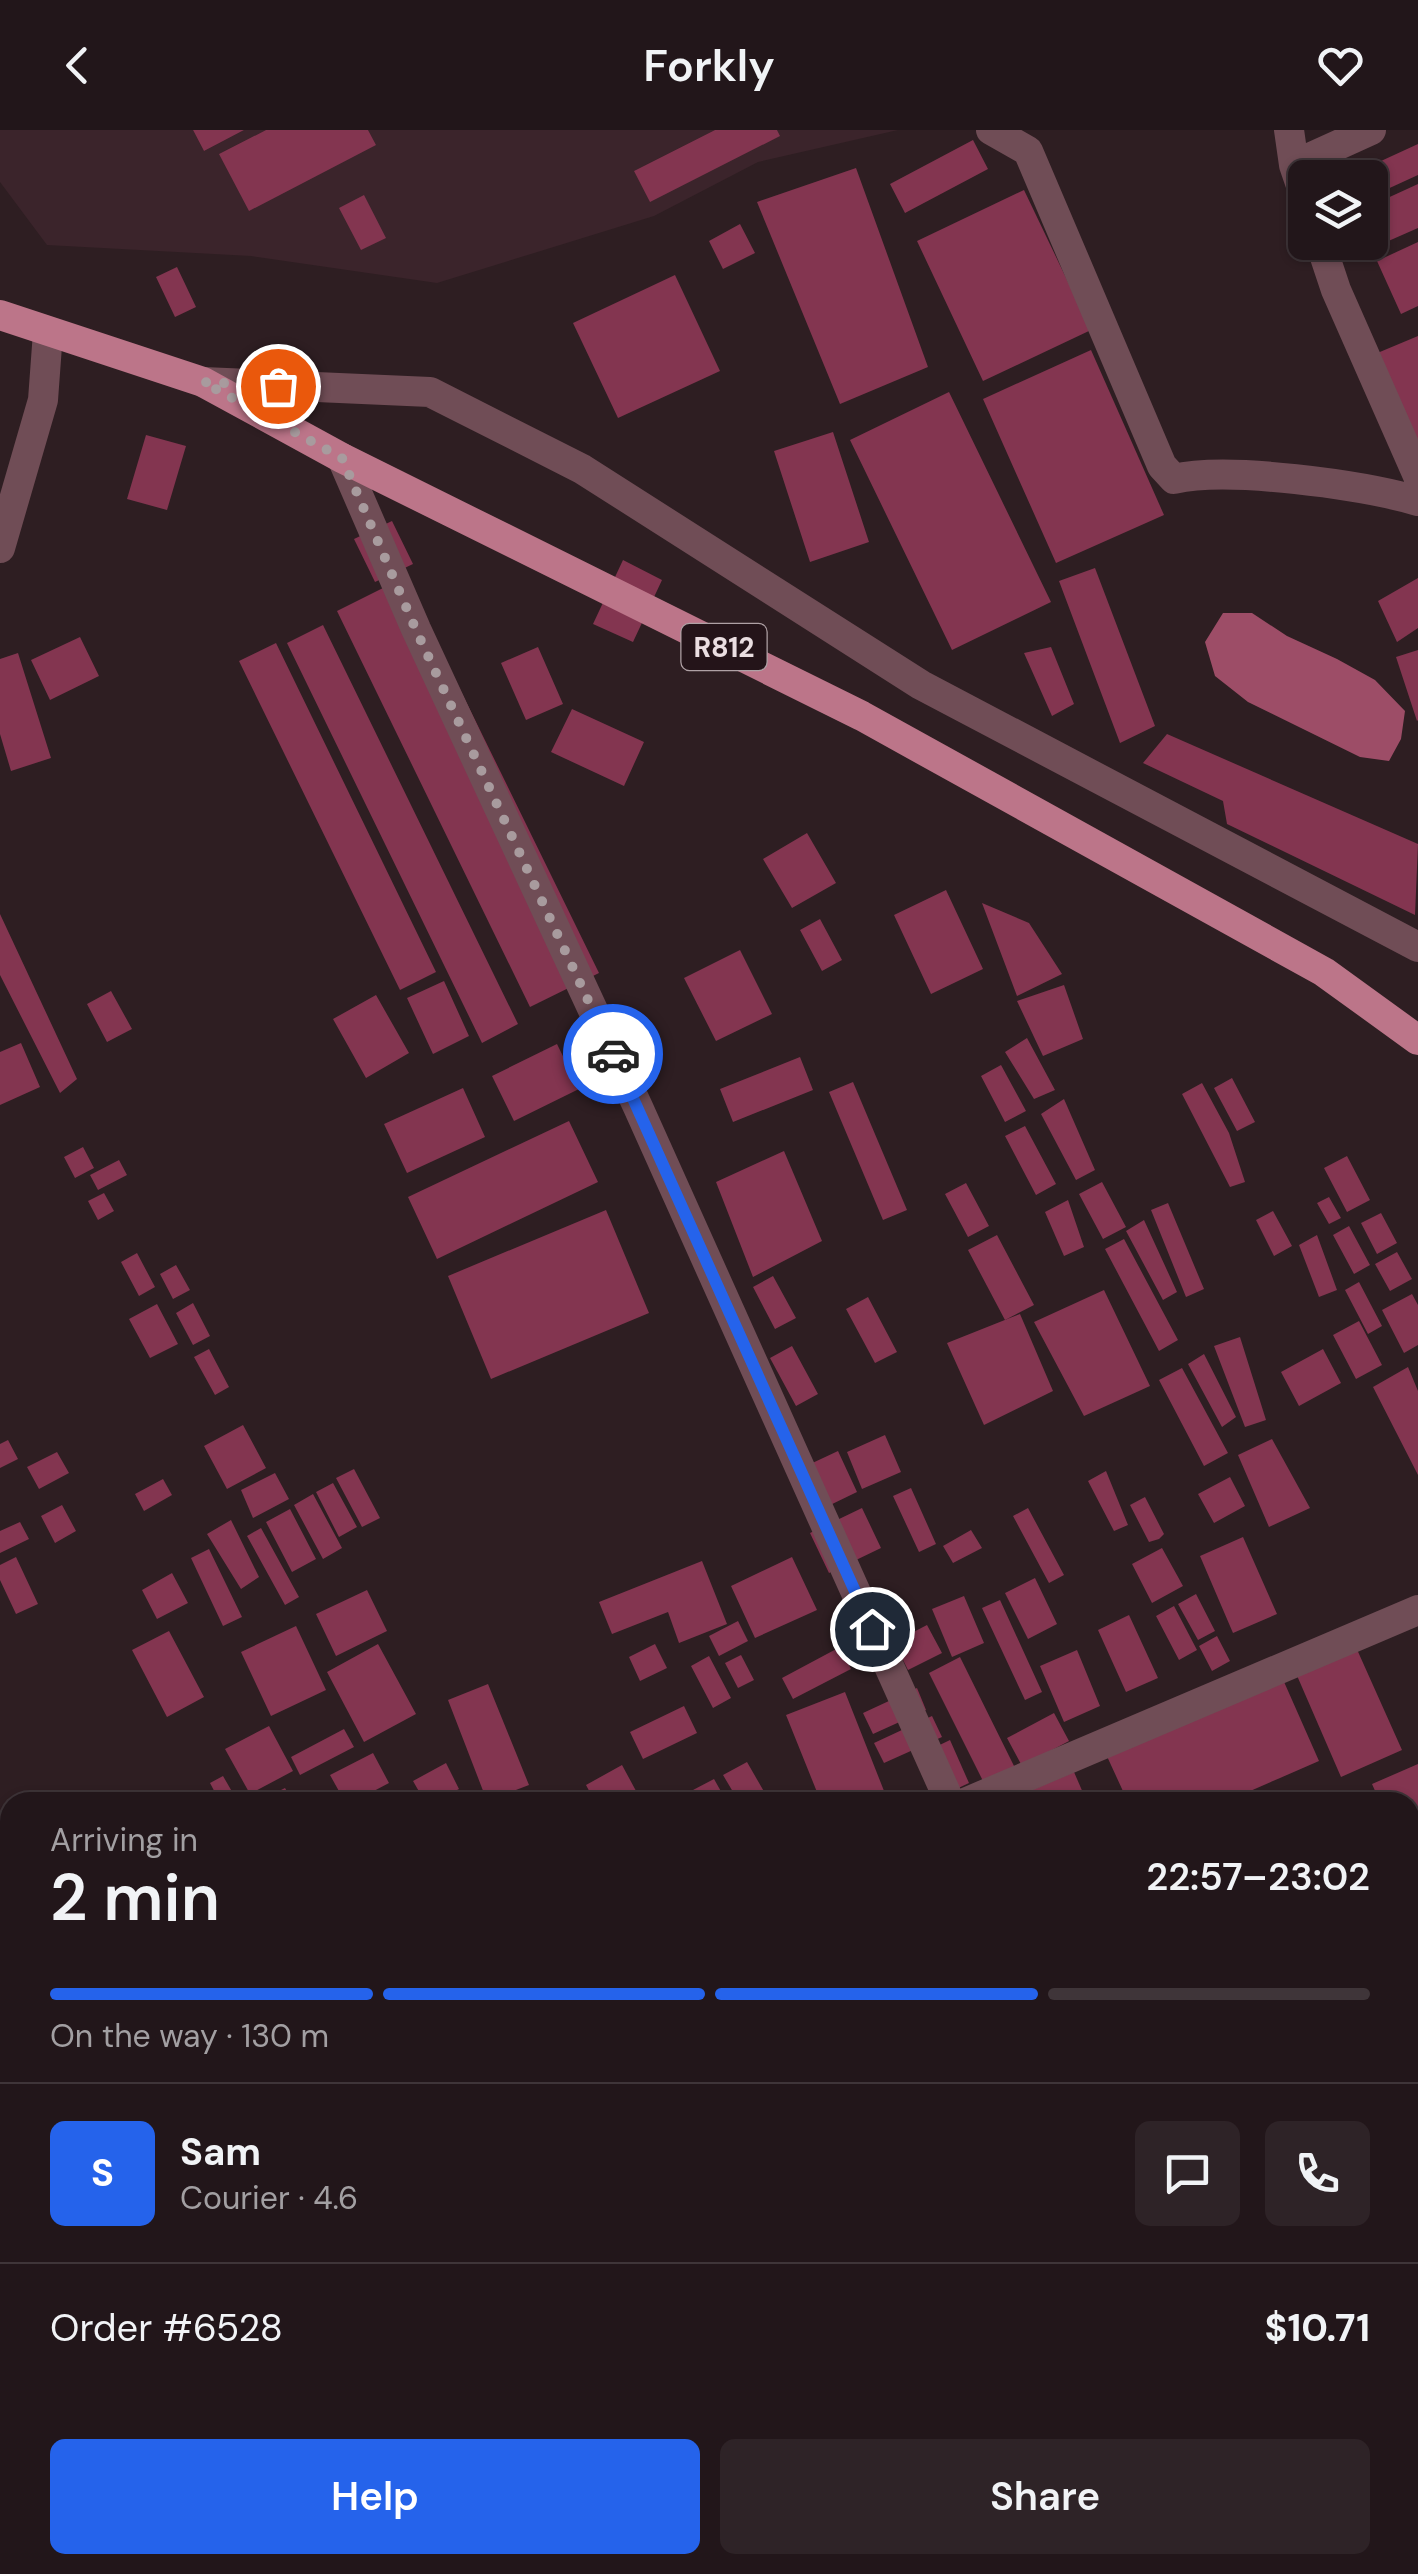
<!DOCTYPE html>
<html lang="en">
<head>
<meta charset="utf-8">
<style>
	:root { --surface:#22161a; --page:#2e2327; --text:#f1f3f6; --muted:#a29fa2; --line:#3f3539; --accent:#2563eb }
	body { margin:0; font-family:"DM Sans",sans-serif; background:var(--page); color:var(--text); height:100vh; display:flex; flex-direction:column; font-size:38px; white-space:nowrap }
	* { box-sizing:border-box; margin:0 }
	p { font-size:32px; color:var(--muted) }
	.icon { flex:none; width:55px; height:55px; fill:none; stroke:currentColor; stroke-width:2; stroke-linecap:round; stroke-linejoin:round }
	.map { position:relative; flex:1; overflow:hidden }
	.panel { position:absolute; left:0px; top:1662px; width:1420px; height:782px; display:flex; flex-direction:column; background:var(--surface); border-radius:30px 30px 0 0; box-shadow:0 2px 8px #0004,0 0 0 2px var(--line) }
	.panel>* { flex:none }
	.tools { position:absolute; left:1288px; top:30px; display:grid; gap:20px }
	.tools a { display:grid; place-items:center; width:100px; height:100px; border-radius:15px; background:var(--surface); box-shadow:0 2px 8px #0004,0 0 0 2px var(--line); font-size:50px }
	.pin { position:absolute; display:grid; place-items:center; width:85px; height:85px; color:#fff; margin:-42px; border:5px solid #fff; border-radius:50%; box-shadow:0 2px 10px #0007 }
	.courier { position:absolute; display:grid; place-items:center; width:100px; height:100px; margin:-50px; border:8px solid #2563eb; border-radius:50%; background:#fff; color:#222; box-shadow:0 2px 12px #0007 }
	.headline em { font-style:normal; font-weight:600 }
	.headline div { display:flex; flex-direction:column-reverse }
	.headline { display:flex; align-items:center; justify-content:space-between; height:170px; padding:0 50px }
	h1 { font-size:65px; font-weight:600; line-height:75px }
	.bar { display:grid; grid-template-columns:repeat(4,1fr); gap:15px 10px; align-content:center; height:120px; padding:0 50px }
	.bar i { height:12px; border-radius:8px; background:var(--line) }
	.bar .on { background:var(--accent) }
	.bar p { grid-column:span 4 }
	.line { display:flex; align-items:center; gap:25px; padding:0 50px; border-top:2px solid var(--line) }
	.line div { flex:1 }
	.round { display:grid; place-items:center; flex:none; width:105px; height:105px; border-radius:15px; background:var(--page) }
	.cta { display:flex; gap:20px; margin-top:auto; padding:20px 50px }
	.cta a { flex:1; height:115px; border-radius:15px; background:var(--accent); color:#fff; font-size:40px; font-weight:600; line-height:115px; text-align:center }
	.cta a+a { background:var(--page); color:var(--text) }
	header { display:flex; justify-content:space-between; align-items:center; height:130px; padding:0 50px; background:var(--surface); font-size:45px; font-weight:600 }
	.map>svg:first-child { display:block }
	.built { fill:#3b242b }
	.water { fill:#9d4d67 }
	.building { fill:#833550 }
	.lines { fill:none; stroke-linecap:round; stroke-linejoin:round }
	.minor { stroke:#704d56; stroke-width:30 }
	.major { stroke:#bc7589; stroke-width:30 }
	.done { stroke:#a89b9e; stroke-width:10; stroke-dasharray:0 18 }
	.route { stroke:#2563eb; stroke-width:12 }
	.labels { text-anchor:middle; stroke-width:8; stroke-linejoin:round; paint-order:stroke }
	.shield { fill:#241419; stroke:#afa1a5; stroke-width:2.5 }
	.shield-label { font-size:28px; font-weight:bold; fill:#eadee1 }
</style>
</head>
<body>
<header><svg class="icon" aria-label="back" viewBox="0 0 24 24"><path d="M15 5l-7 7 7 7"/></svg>Forkly<svg class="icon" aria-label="heart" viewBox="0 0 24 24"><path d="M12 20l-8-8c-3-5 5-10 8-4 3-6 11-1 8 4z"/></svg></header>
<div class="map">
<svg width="1418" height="2444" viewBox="0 0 1418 2444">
	<rect width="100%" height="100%" fill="#2e1e22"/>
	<path class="built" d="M0 0H193L204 21 244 0H266L219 24 375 15 368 0H715L634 41 779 6 777 0H898L758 32 654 86 437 153 251 126 47 115 0 52Z
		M473 2435H824L828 2444H476Z"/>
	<path class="water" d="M1223 483H1252L1287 506 1337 529 1375 550 1405 581 1401 609 1389 631 1360 627 1248 572 1215 546 1205 512Z"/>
	<path class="building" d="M193 0H244L204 21Z
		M266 0H368L376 15 249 81 219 24Z
		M715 0H777L780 6 650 72 634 41Z
		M973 10 988 39 905 83 890 54Z
		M1418 14V45L1370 67V48H1344Z
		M856 38 928 237 840 274 757 72Z
		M1418 54V98L1368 120 1364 112H1370V76Z
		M1024 60 1091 200 983 251 917 111Z
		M364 65 386 108 361 120 339 78Z
		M740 94 755 123 723 139 709 111Z
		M1418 112V176L1401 184 1377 131Z
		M177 137 196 177 175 187 156 147Z
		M675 145 720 241 618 288 573 193Z
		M1418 206V324L1375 224Z
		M1091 220 1164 385 1056 433 983 269Z
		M949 262 1051 472 952 520 850 310Z
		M833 302 869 412 810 432 774 321Z
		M146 305 186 316 167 380 127 369Z
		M392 391 413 434 375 452 354 409Z
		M623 430 662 450 633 512 593 494Z
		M1095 438 1155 596 1120 613 1059 451Z
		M405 447 599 843 530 877 337 481Z
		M1418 448V498L1397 512 1378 471Z
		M323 495 518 894 482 913 287 513Z
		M80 507 99 546 50 570 31 530Z
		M276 513 436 842 400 860 239 531Z
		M538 517 563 574 526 590 501 533Z
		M1051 517 1074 574 1052 586 1024 523Z
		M1418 520V590L1417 591 1396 527Z
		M18 523 51 628 11 641 0 604V529Z
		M572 579 644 612 624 656 551 622Z
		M1167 604 1418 714 1415 785 1227 694 1223 671 1143 633Z
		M807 703 836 753 792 778 763 729Z
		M946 760 983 839 931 864 894 785Z
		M982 773 1029 793 1062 844 1017 866Z
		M0 784 77 949 60 963 0 845Z
		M820 789 842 830 822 841 800 800Z
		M740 820 772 884 716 911 684 848Z
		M444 851 469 906 433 924 407 868Z
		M1064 855 1083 909 1043 926 1017 871Z
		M111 861 132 899 107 912 87 874Z
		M376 865 409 923 366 948 333 889Z
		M1027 908 1055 960 1034 969 1005 922Z
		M21 913 40 957 0 975V922Z
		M557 914 579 959 514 991 492 946Z
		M800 927 813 960 733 992 720 959Z
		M1001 935 1026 981 1005 992 981 946Z
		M1232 948 1255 992 1237 1001 1214 958Z
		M853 952 907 1080 883 1090 829 962Z
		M1202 953 1229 1003 1245 1052 1230 1057 1182 964Z
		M463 958 485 1007 407 1043 384 994Z
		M1064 969 1095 1040 1076 1050 1041 984Z
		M569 991 598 1052 437 1129 408 1067Z
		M1025 996 1056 1054 1036 1065 1005 1006Z
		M83 1017 94 1038 75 1048 64 1027Z
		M784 1021 822 1111 753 1147 716 1052Z
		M1347 1026 1370 1070 1347 1082 1324 1038Z
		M119 1030 127 1045 98 1060 90 1045Z
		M1102 1052 1126 1097 1103 1109 1079 1064Z
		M966 1053 989 1096 968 1107 945 1064Z
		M104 1063 114 1081 98 1090 88 1071Z
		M1329 1067 1341 1088 1329 1094 1317 1073Z
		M1068 1070 1084 1117 1064 1126 1045 1082Z
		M1168 1073 1204 1159 1186 1167 1151 1080Z
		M606 1080 649 1183 491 1249 448 1146Z
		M1273 1081 1292 1116 1274 1126 1256 1090Z
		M1381 1083 1397 1113 1377 1124 1361 1093Z
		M1144 1090 1177 1162 1163 1170 1126 1101Z
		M1349 1096 1370 1135 1354 1144 1333 1105Z
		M997 1105 1034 1175 1005 1190 968 1120Z
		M1317 1105 1337 1160 1319 1167 1299 1115Z
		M1124 1109 1178 1210 1159 1221 1105 1119Z
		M1397 1122 1412 1149 1390 1161 1375 1134Z
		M137 1123 155 1157 139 1166 121 1132Z
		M176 1135 190 1160 173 1169 160 1144Z
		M773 1146 796 1188 775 1199 753 1157Z
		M1359 1152 1382 1196 1368 1204 1345 1160Z
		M1104 1160 1150 1256 1084 1286 1034 1192Z
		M1412 1164 1418 1175V1215L1404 1223 1382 1180Z
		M868 1167 897 1222 875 1233 846 1179Z
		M193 1173 210 1206 193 1215 176 1183Z
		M157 1174 178 1214 150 1228 129 1189Z
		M1020 1184 1053 1261 984 1295 947 1213Z
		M1359 1191 1382 1235 1356 1249 1333 1205Z
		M1240 1207 1266 1290 1245 1297 1214 1216Z
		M792 1216 818 1264 796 1276 770 1228Z
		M209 1219 229 1257 215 1265 194 1227Z
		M1323 1219 1341 1253 1299 1276 1281 1242Z
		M1204 1224 1236 1287 1222 1297 1188 1234Z
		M1408 1237 1418 1261V1345L1373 1257Z
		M1182 1238 1228 1323 1204 1336 1159 1250Z
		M243 1295 266 1338 227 1359 204 1316Z
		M885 1305 901 1342 862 1359 847 1322Z
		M1272 1309 1310 1378 1269 1397 1238 1325Z
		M8 1310 18 1329 0 1338V1314Z
		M838 1321 857 1362 826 1377 806 1336Z
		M57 1322 69 1343 39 1359 27 1337Z
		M354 1339 380 1388 362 1397 336 1348Z
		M1106 1341 1128 1395 1114 1401 1088 1351Z
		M275 1343 289 1369 253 1388 241 1360Z
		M1230 1347 1245 1376 1214 1393 1198 1364Z
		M163 1349 172 1365 144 1381 135 1364Z
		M333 1353 357 1397 339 1407 316 1362Z
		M911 1358 936 1414 919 1422 893 1366Z
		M313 1364 342 1418 323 1429 294 1375Z
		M1145 1367 1164 1404 1159 1409 1149 1412 1130 1375Z
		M62 1375 76 1401 55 1413 41 1386Z
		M862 1378 881 1418 829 1443 810 1403Z
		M1028 1378 1064 1445 1049 1453 1013 1386Z
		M290 1379 316 1429 292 1442 266 1392Z
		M231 1390 259 1447 241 1459 207 1404Z
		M20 1392 29 1409 0 1423V1401Z
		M261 1398 299 1467 285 1475 247 1406Z
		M971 1400 982 1418 953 1433 943 1416Z
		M1243 1407 1277 1484 1233 1503 1200 1426Z
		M1162 1418 1183 1456 1152 1473 1132 1434Z
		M209 1419 242 1487 223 1496 191 1428Z
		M16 1427 38 1474 16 1484 0 1450V1435Z
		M792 1427 817 1480 755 1508 731 1456Z
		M702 1431 727 1494 679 1513 668 1482 612 1504 599 1472Z
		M172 1443 188 1473 157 1489 142 1460Z
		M1035 1448 1057 1494 1028 1509 1005 1463Z
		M367 1460 387 1501 336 1526 316 1484Z
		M1196 1464 1215 1501 1198 1510 1178 1474Z
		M964 1466 984 1513 952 1527 932 1479Z
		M1000 1470 1042 1562 1025 1570 982 1478Z
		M1174 1476 1197 1520 1179 1530 1156 1486Z
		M1129 1485 1158 1548 1126 1562 1098 1500Z
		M738 1491 748 1511 719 1526 709 1506Z
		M927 1495 942 1523 908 1540 894 1512Z
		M296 1496 326 1560 271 1586 241 1522Z
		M169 1501 204 1567 167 1587 132 1520Z
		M1217 1506 1230 1531 1212 1541 1199 1516Z
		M378 1514 416 1584 364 1612 327 1542Z
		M655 1514 667 1538 640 1551 629 1527Z
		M1355 1515 1402 1620 1341 1647 1295 1541Z
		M840 1517 851 1539 793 1569 782 1548Z
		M1077 1520 1100 1576 1064 1592 1040 1536Z
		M741 1525 754 1550 738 1558 725 1533Z
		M709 1526 731 1568 713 1578 691 1536Z
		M960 1527 1015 1638 984 1653 929 1543Z
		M1281 1545 1319 1631 1225 1672H1128L1105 1622Z
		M488 1554 529 1655 487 1671 448 1570Z
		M917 1558 926 1580 873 1604 863 1583Z
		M845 1562 888 1671 884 1672H821L786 1585Z
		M684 1576 697 1603 643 1629 630 1602Z
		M1054 1583 1069 1611 1022 1636 1007 1608Z
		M932 1586 942 1607 884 1633 874 1613Z
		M269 1596 293 1641 250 1664 225 1619Z
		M344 1599 354 1617 300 1645 291 1627Z
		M950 1610 969 1653 937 1668 917 1626Z
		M373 1623 389 1653 353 1672H345L330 1645Z
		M747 1632 770 1672H739L723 1645Z
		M446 1633 459 1659 433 1672H425L413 1651Z
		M1418 1634V1759L1410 1741V1672H1380L1372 1654Z
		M622 1635 642 1672H595L586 1655Z
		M1074 1642 1087 1672H1004Z
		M223 1646 238 1672H220L210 1653Z
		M714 1649 727 1672H700L693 1660Z
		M285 1658 293 1672H257Z
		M0 1780 10 1802V1859L0 1840Z
		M0 1873 10 1894V1941L0 1946Z
		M10 2124V2243L0 2226V2130Z
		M194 2435H244L225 2444H194L190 2437Z"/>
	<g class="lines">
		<path class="minor" d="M991 0 1028 21 1162 336 1174 349C1228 336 1363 355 1418 371
			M1289 0 1294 35 1305 67
			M1294 35 1371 0
			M1320 112 1336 160 1418 346
			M203 252 430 262 582 339 921 555 1418 817
			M342 328 416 499 638 977 950 1672
			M0 418 43 270 48 202
			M967 1672 1418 1480
			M0 2005 10 2003"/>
		<path class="major" d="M0 185 203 252 342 328 862 586 1324 842 1418 910"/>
	</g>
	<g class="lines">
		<path class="done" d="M278 256 203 252 342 328 416 500 613 924"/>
		<path class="route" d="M613 924 872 1499"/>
	</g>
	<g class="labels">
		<rect class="shield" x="681.5" y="494" width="85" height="46" rx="8"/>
		<g class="shield-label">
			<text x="724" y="527">R812</text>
		</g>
	</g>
</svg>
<div class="tools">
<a><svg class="icon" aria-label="layers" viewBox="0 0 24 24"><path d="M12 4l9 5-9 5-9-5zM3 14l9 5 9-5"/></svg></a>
</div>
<div class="pin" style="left:278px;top:256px;background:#ea580c"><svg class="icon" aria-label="bag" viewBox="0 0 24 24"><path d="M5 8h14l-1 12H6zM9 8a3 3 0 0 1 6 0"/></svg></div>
<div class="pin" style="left:872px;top:1499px;background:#1f2937"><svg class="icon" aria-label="home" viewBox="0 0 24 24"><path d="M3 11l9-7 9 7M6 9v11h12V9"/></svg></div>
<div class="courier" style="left:613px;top:924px"><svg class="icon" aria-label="car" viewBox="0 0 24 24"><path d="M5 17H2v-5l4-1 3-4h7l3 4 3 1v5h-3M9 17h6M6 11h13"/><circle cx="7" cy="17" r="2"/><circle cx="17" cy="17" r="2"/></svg></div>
<section class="panel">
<div class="headline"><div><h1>2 min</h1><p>Arriving in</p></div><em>22:57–23:02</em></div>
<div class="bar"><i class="on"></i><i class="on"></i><i class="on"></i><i></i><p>On the way · 130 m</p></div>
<div class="line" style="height:180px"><b class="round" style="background:var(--accent);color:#fff">S</b><div><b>Sam</b><p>Courier · 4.6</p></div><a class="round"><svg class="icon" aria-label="chat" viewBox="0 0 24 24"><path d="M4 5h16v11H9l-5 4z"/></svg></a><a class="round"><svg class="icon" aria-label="phone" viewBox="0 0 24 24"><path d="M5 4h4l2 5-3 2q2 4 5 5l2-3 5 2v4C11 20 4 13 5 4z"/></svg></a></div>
<div class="line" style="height:130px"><div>Order #6528</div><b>$10.71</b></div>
<div class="cta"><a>Help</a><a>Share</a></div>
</section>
</div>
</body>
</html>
